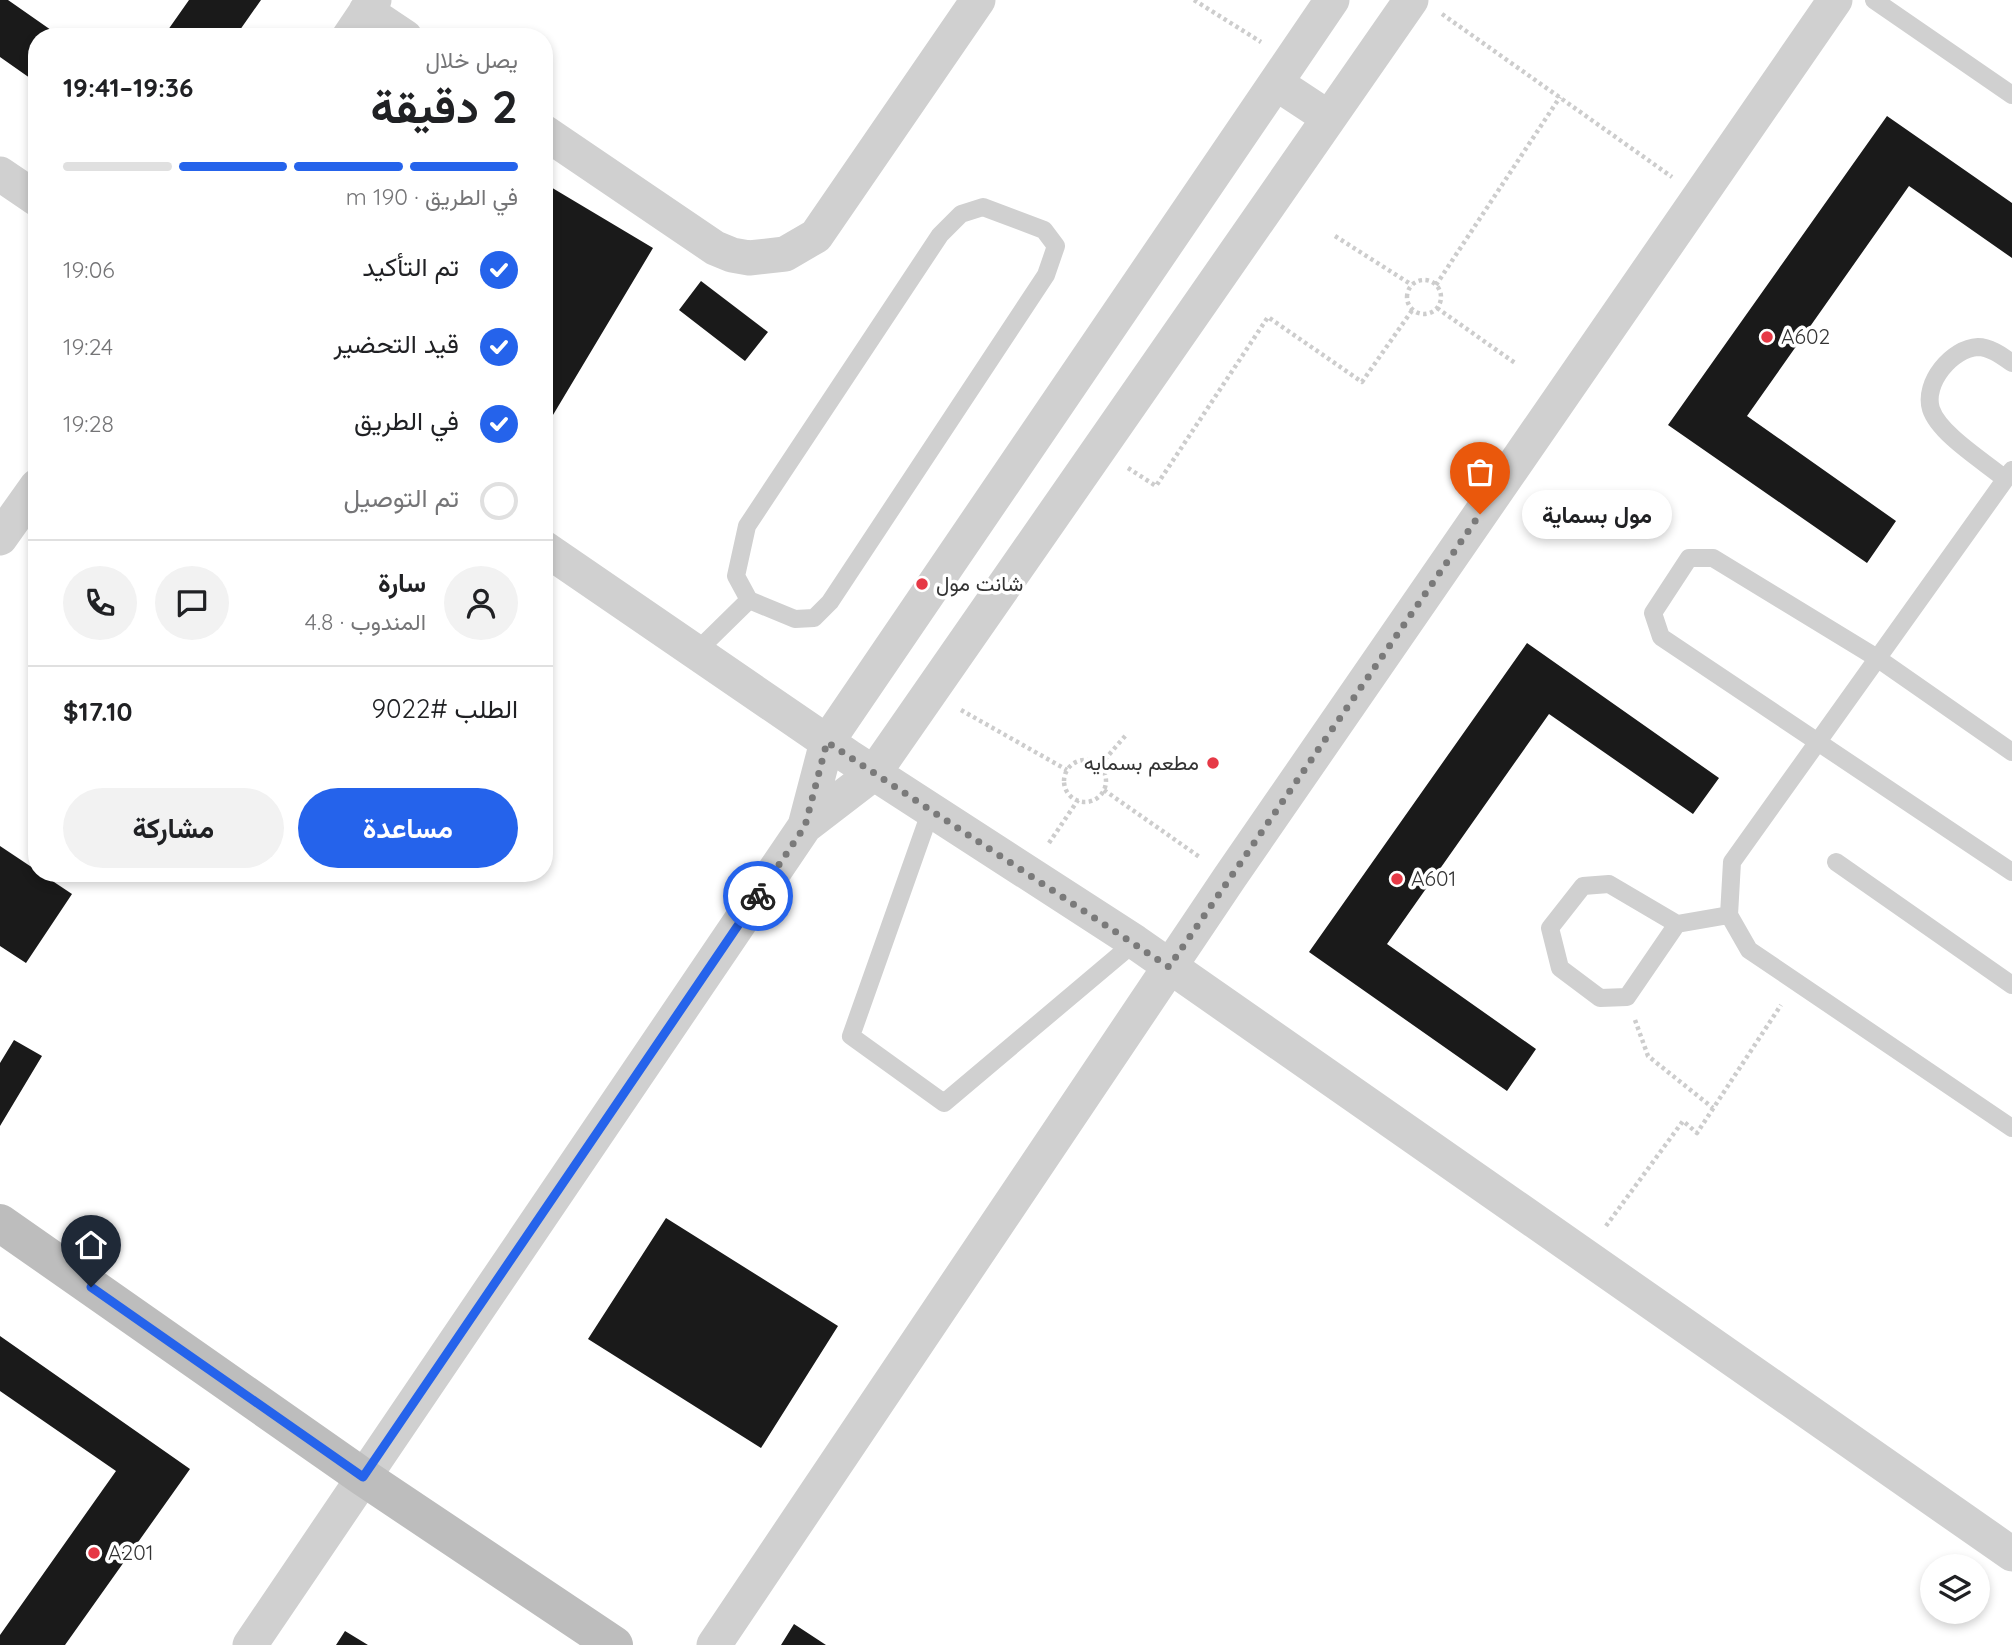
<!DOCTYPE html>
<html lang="ar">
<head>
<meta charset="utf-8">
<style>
	:root { --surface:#fff; --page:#f2f2f2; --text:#202124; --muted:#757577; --line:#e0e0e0; --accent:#2563eb }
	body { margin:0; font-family:Quicksand,Vazirmatn,sans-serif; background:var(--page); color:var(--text); direction:rtl; height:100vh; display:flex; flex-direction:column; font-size:26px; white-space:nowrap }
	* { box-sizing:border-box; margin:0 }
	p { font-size:23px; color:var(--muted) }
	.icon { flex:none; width:38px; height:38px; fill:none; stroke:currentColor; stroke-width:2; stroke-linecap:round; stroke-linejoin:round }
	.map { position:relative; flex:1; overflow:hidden; direction:ltr }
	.side { position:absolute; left:28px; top:28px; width:525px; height:854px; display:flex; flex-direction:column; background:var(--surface); border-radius:28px; box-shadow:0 4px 10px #0003; direction:rtl }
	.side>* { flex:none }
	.tools { position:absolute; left:1920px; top:1554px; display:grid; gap:14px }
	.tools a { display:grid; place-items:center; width:70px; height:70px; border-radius:50%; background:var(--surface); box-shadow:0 4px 10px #0003; font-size:35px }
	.pin { position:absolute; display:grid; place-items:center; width:60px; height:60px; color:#fff; margin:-72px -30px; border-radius:50% 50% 50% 0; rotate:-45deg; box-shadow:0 0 7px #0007 }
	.pin .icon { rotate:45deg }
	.courier { position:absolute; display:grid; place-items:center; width:70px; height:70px; margin:-35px; border:5px solid #2563eb; border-radius:50%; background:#fff; color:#222; box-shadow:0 2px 9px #0007 }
	.bubble { position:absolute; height:49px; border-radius:24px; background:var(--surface); box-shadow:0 4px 10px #0003; font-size:23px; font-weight:700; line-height:49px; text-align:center; direction:rtl }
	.summary em { font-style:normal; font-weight:700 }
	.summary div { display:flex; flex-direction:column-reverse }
	.summary { display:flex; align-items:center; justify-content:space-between; height:119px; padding:0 35px }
	h1 { font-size:46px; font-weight:700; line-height:52px }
	.bar { display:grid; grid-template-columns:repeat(4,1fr); gap:10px 7px; align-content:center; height:84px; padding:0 35px }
	.bar i { height:9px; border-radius:5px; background:var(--line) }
	.bar .selected { background:var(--accent) }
	.bar p { grid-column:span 4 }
	.line { display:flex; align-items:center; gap:18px; padding:0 35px; border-top:2px solid var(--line) }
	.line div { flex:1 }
	.round { display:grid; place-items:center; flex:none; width:74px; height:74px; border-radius:37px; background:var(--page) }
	ol { padding:0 35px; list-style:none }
	li { display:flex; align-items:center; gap:21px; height:77px }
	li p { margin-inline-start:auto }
	li .icon { padding:7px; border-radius:50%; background:var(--accent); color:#fff; stroke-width:4 }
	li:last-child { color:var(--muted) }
	li i { width:38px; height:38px; border:4px solid var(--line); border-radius:50% }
	.cta { display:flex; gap:14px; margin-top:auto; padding:14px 35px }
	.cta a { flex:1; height:80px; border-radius:42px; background:var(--accent); color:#fff; font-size:28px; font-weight:700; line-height:80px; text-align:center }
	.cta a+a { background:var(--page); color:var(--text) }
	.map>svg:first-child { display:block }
	.building { fill:#1a1a1a }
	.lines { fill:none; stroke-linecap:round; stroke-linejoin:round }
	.path { stroke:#cdcdcd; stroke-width:4.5; stroke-dasharray:3.5 3.5; stroke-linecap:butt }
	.lane { stroke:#d0d0d0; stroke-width:18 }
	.street { stroke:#d0d0d0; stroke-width:35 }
	.secondary { stroke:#bdbdbd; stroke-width:38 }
	.done { stroke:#7a7a7a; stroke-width:7; stroke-dasharray:0 12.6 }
	.route { stroke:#2563eb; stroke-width:9 }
	.poi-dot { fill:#e63946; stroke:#fff; stroke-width:2.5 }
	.labels { text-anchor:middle; stroke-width:7; stroke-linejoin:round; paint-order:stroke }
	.poi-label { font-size:21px; fill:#333; stroke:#fff; text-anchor:start }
</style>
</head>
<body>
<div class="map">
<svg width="2012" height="1645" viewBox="0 0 2012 1645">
	<rect width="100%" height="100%" fill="#fff"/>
	<path class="building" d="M0 0H8L61 37H37V83L0 57Z
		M189 0H261L235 37H163Z
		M1887 116 2012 203V258L1909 186 1747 416 1896 521 1867 563 1668 425Z
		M544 183 653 248 544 430Z
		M701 281 768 332 745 361 679 310Z
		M1527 643 1719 778 1693 814 1549 714 1387 944 1536 1049 1507 1091 1309 952Z
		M0 846 72 894 26 963 0 946Z
		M14 1040 42 1056 0 1126V1063Z
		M666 1218 838 1326 761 1448 588 1339Z
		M0 1336 190 1469 65 1645H0V1635L116 1471 0 1391Z
		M794 1624 826 1645H781Z
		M345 1631 368 1645H336Z"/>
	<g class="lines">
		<path class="path" d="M1194 0 1261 42
			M1442 14 1672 177
			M1335 236 1412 285
			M1407 297a17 17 0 1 1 34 0a17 17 0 1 1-34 0Z
			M1436 285 1560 97
			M1437 308 1515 363
			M1128 468 1156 486 1268 317 1362 382 1413 309
			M961 710 1067 770
			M1064 781a21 21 0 1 1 42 0a21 21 0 1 1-42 0Z
			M1100 765 1126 735
			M1104 790 1201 858
			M1049 843 1078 800
			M1635 1020 1648 1056 1713 1108
			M1606 1226 1683 1121 1697 1133 1781 1005"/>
		<path class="lane" d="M1874 0 2012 95
			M983 207 1044 230 1056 246 1046 275 830 602 814 618 795 619 749 600 736 576 747 526 940 235 961 214Z
			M2012 470 1732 862 1729 915 1749 950 2012 1128
			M2005 479C1985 462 1939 434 1931 409 1923 383 1952 348 1978 347 1990 347 2002 356 2012 363
			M696 652 749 600
			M2012 752 1877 658 1713 558H1689L1653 613 1661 637 2012 872
			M931 810 851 1036 944 1103 1135 942
			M1836 862 2012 985
			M1677 924 1627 997 1600 998 1560 968 1550 928 1583 886 1609 884 1677 924 1729 915"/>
		<path class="street" d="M366 11 405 37
			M349 37 374 0
			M1276 83 1329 118
			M544 132 715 248 732 255 749 258 785 254 816 236 978 0
			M0 174 37 199
			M0 538 37 486
			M544 548 849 757 1135 942 2012 1554
			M805 826 827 742 1332 0
			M250 1645 805 826 874 773 1411 0
			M714 1645 1230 877 1835 0"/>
		<path class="secondary" d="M0 1223 363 1477 614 1645"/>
	</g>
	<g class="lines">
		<path class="done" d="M758 896 805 826 827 742 1169 967 1480 514"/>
		<path class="route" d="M91 1287 363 1477 758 896"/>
	</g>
	<g class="poi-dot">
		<circle cx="1767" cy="337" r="7"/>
		<circle cx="922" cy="584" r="7"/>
		<circle cx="1213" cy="763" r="7"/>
		<circle cx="1397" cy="879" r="7"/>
		<circle cx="94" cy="1553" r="7"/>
	</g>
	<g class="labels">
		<g class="poi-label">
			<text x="1781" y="344">A602</text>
			<text x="936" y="591">شانت مول</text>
			<text x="1199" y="770" text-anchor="end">مطعم بسمايه</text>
			<text x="1411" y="886">A601</text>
			<text x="108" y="1560">A201</text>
		</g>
	</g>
</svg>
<div class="tools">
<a><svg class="icon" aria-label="layers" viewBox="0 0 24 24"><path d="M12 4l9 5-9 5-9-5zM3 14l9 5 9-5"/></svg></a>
</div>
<div class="pin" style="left:1480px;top:514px;background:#ea580c"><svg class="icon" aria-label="bag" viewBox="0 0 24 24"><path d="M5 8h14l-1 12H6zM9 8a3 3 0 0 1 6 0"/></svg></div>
<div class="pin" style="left:91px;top:1287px;background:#1f2937"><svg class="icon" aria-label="home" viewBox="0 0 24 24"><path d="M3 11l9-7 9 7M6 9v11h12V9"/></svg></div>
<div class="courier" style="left:758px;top:896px"><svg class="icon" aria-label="bike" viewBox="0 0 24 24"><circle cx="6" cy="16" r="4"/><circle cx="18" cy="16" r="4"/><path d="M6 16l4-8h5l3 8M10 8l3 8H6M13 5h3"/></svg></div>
<div class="bubble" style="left:1522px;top:490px;width:150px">مول بسماية</div>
<section class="side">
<div class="summary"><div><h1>2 دقيقة</h1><p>يصل خلال</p></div><em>19:36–19:41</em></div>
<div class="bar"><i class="selected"></i><i class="selected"></i><i class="selected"></i><i></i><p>في الطريق · 190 m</p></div>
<ol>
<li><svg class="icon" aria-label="check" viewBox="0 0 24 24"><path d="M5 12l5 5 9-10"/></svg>تم التأكيد<p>19:06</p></li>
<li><svg class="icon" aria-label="check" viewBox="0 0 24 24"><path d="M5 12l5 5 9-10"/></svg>قيد التحضير<p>19:24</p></li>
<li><svg class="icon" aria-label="check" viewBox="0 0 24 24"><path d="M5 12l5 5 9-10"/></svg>في الطريق<p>19:28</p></li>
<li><i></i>تم التوصيل</li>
</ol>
<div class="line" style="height:126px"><a class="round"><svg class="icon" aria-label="person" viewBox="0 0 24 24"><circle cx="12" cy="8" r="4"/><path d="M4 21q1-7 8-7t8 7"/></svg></a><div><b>سارة</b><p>المندوب · 4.8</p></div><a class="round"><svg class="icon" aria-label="chat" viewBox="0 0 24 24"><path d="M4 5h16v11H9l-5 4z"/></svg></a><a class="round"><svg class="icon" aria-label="phone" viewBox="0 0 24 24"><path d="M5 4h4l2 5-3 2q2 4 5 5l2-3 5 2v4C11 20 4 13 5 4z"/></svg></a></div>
<div class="line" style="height:91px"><div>الطلب #9022</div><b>$17.10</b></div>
<div class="cta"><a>مساعدة</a><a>مشاركة</a></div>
</section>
</div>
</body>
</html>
